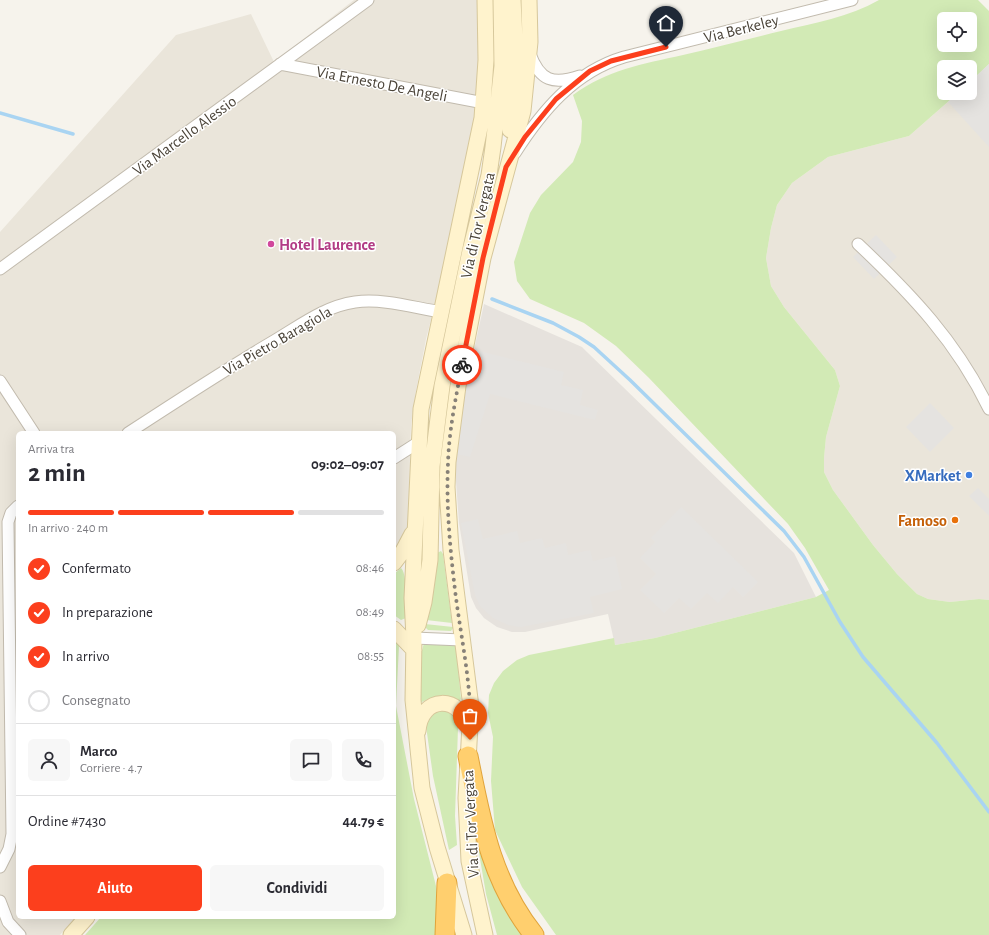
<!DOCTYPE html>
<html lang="it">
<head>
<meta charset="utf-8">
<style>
	:root { --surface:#fff; --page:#f7f7f7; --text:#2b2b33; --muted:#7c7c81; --line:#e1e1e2; --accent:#fc3f1d }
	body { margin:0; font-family:"Alegreya Sans",sans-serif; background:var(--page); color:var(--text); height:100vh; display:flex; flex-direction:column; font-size:15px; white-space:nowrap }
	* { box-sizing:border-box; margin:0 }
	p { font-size:13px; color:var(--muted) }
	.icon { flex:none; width:22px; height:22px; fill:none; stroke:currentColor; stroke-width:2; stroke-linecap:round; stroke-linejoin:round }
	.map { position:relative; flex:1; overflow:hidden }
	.panel { position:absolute; left:16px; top:431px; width:380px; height:488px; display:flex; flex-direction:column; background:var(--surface); border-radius:6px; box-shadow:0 4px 16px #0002 }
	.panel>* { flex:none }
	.controls { position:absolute; left:937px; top:12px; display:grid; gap:8px }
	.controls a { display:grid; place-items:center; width:40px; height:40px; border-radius:6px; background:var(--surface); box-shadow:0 4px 16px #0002; font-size:20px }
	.pin { position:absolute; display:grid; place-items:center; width:34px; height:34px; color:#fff; margin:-41px -17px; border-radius:50% 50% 50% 0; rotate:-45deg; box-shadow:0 0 4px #0007 }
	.pin .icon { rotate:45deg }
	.courier { position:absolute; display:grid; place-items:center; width:40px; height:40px; margin:-20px; border:3px solid #fc3f1d; border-radius:50%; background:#fff; color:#222; box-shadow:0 1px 5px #0007 }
	.head em { font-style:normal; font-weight:700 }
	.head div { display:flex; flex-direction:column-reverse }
	.head { display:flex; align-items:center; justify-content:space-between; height:68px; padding:0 12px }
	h1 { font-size:26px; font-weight:700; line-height:30px }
	.bar { display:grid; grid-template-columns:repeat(4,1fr); gap:6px 4px; align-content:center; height:48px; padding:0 12px }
	.bar i { height:5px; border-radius:3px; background:var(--line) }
	.bar .active { background:var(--accent) }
	.bar p { grid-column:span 4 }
	.line { display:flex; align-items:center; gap:10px; padding:0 12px; border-top:1px solid var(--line) }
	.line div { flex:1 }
	.round { display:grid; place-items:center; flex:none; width:42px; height:42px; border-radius:6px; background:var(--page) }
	ol { padding:0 12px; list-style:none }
	li { display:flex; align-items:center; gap:12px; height:44px }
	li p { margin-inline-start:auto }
	li .icon { padding:4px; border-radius:50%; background:var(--accent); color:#fff; stroke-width:4 }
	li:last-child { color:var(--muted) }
	li i { width:22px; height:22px; border:2px solid var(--line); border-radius:50% }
	.button { display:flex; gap:8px; margin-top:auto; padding:8px 12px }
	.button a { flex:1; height:46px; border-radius:6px; background:var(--accent); color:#fff; font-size:16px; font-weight:700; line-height:46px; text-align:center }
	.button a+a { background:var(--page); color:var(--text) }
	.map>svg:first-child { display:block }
	.residential { fill:#eae5da }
	.industrial { fill:#e6e2dd }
	.green { fill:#d2eab5; fill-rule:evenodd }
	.parking { fill:#e5e3e0 }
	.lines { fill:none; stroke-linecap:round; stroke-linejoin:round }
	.stream { stroke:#a9d4f2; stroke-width:3.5 }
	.street-casing { stroke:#c2bbae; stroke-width:13 }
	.secondary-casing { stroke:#d6c79b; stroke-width:17 }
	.highway-casing { stroke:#e0a43c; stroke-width:21 }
	.street { stroke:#fff; stroke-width:11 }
	.secondary { stroke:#fff3cd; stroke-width:15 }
	.highway { stroke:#ffcf6e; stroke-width:19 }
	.done { stroke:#878178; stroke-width:4; stroke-dasharray:0 7.2 }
	.route { stroke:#fc3f1d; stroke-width:5 }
	.hotel-dot { fill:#d1479c; stroke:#fff; stroke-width:1.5 }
	.shop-dot { fill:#3f7fe0; stroke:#fff; stroke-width:1.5 }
	.food-dot { fill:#e8710a; stroke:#fff; stroke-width:1.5 }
	.labels { text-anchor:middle; stroke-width:3; stroke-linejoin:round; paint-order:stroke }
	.street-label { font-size:16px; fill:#4b4439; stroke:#fff }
	.hotel-label { font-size:16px; font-weight:bold; fill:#b23c85; stroke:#fff; text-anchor:start }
	.shop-label { font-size:16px; font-weight:bold; fill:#366cbe; stroke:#fff; text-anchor:end }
	.food-label { font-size:16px; font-weight:bold; fill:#c56008; stroke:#fff; text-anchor:end }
</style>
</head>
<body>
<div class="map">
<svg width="989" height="935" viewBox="0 0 989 935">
	<rect width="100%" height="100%" fill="#f6f3ec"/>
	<path class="residential" d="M354 0H478V88L476 110 448 254 426 339 416 391 411 425 408 526 401 545 394 554V433H18V917H76L60 935H0V232L176 35 251 14 274 62Z
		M989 64V600L979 599 950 602 928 599 917 594 897 574 873 545 833 490 824 472V458L826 437 840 386 835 370 784 307 771 286 766 258 771 228 777 205 792 183 828 157 909 136 958 93H970V82Z"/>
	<path class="industrial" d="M484 304 582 347 587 352 794 553 816 597 655 638 615 645 608 614 525 632H512L497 627 484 618 476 608 471 597 459 523 455 467 465 391Z"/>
	<path class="green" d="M879 0H978L989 11V64L970 82V67H944V93H958L909 136 828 157 792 183 777 205 771 228 766 258 771 286 784 307 835 370 840 386 826 437 824 458V472L833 490 873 545 897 574 917 594 928 599 950 602 979 599 989 600V935H556L522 887 495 830 491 781 493 737 488 713 489 695 494 683 503 671 517 660 529 655 614 638 615 645 655 638 816 597 829 590 805 548 788 524 649 378 616 346 584 323 530 299 517 281 514 262 530 213 541 195 573 162 581 142 582 121 573 95C607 70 642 64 683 55 716 47 748 39 781 31 814 23 849 17 879 0ZM944 19H970V45H944Z
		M441 551 443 554 452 623 426 620 437 553Z
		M401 568C408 575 406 607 406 618L401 620 394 615V574Z
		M425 624 453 627V628L451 631 428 630 426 628Z
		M394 637 399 646 396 706 414 799 436 886 439 905 437 935H85L101 917H394Z
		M424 643 456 645 461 699 459 701C445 695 436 695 422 702H420V658Z
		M438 709 450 711 458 721V728L455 816 457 845 449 850 433 776 426 726 429 715Z
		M477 841H479L526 935H497L486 894Z"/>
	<path class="parking" d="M989 64V147L948 102 958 93H970V82Z
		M876 235 897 257 874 279 853 257Z
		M475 350 564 372 561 385 583 390 580 405 598 410 595 420 490 394 470 457 457 454 465 391Z
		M930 403 954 428 930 452 906 427Z
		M978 488 989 499V516L969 496Z
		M681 507 758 582 743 597 733 587 718 603 707 593 691 609 679 598 664 613 640 590 656 574 640 558 655 542 651 538Z
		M478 519 483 539 517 531 520 543 542 538 545 548 566 543 568 555 590 550 593 561 615 556 622 589 590 597 594 613 521 627 508 625 493 618 480 606 475 595 461 523Z"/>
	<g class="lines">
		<path class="stream" d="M0 113 73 134
			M492 299 553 323 579 337 594 347 630 380 784 531 804 557 840 622 863 657 937 743 989 812"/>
		<defs>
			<path id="street" d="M530 54C540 81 553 85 580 76
				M280 64 484 103
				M515 153C542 111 574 72 624 57L852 0
				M858 244C911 294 957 342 989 409
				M0 269 368 0
				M0 381 34 433
				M128 433C177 401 226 369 277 339 302 324 326 306 355 302 383 298 415 308 442 312
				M394 458 419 442
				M414 638 462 640
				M0 867 9 849 12 834 8 522 11 513 18 506
				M0 901 8 922 20 935"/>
			<path id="secondary" d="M510 130 516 57 513 0
				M394 563 403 551 412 534
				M418 625 424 602 430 560 432 466 442 386 470 251 489 175 493 147 502 66 501 0
				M394 629 414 650
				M418 731C421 695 461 694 469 729
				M71 935 87 917
				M464 935 437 847 422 788 413 700 414 638 412 598 421 409 482 118 486 60 485 0
				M485 935 469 861 466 798 471 707 451 550 447 487 448 462 458 386 483 258 523 111 530 42 529 0"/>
			<path id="highway" d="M468 756C481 821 491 881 534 935
				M445 935 447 883"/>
		</defs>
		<use href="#street" class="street-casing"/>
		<use href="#secondary" class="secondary-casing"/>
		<use href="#highway" class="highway-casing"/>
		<use href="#street" class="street"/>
		<use href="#secondary" class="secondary"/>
		<use href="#highway" class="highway"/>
	</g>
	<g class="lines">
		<path class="done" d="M462 365C456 397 449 430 448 463 446 505 450 548 455 590 461 640 473 689 470 740"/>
		<path class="route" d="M462 365 483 258 506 167 525 137 556 99 590 71 611 61 666 47"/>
	</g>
	<circle class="hotel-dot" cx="271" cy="244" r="4"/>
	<circle class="shop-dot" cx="969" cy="475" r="4"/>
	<circle class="food-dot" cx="955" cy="520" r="4"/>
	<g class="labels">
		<g class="street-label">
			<text transform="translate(741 28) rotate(-14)" y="6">Via Berkeley</text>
			<text transform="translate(382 83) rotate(11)" y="6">Via Ernesto De Angeli</text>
			<text transform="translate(184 135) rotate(-36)" y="6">Via Marcello Alessio</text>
			<text transform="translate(477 225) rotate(-77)" y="6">Via di Tor Vergata</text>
			<text transform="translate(277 340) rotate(-30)" y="6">Via Pietro Baragiola</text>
			<text transform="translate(470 824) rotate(-93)" y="6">Via di Tor Vergata</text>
		</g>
		<g class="hotel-label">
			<text x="279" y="250">Hotel Laurence</text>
		</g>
		<g class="shop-label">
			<text x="961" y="481">XMarket</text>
		</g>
		<g class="food-label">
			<text x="947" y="526">Famoso</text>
		</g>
	</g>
</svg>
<div class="controls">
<a><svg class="icon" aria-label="locate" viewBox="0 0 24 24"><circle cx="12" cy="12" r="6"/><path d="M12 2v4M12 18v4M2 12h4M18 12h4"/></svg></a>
<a><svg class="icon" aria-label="layers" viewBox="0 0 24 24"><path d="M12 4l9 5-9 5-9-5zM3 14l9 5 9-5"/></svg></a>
</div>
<div class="pin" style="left:470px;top:740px;background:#ea580c"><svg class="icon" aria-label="bag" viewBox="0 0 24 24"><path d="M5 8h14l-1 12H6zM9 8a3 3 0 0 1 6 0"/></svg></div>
<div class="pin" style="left:666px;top:47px;background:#1f2937"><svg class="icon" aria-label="home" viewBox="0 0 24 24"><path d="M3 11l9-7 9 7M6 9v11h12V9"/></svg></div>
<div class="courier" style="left:462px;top:365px"><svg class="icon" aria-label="bike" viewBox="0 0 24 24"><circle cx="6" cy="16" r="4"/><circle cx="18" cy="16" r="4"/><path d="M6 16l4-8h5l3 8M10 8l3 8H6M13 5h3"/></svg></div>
<section class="panel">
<div class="head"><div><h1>2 min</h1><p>Arriva tra</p></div><em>09:02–09:07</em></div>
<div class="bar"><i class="active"></i><i class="active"></i><i class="active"></i><i></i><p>In arrivo · 240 m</p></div>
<ol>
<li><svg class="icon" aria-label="check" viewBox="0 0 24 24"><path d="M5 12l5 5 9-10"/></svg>Confermato<p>08:46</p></li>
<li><svg class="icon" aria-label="check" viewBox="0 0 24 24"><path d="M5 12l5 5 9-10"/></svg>In preparazione<p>08:49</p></li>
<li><svg class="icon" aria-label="check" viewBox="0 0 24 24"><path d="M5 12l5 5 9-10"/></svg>In arrivo<p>08:55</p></li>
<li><i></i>Consegnato</li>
</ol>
<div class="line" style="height:72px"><a class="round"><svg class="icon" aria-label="person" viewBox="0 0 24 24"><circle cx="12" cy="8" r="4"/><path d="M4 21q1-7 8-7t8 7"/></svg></a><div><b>Marco</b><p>Corriere · 4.7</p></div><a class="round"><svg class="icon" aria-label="chat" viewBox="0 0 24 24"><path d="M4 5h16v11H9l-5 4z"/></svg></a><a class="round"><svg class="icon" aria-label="phone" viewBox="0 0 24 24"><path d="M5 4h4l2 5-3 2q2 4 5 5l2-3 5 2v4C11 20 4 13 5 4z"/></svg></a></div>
<div class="line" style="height:52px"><div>Ordine #7430</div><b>44.79 €</b></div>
<div class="button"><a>Aiuto</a><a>Condividi</a></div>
</section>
</div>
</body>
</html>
